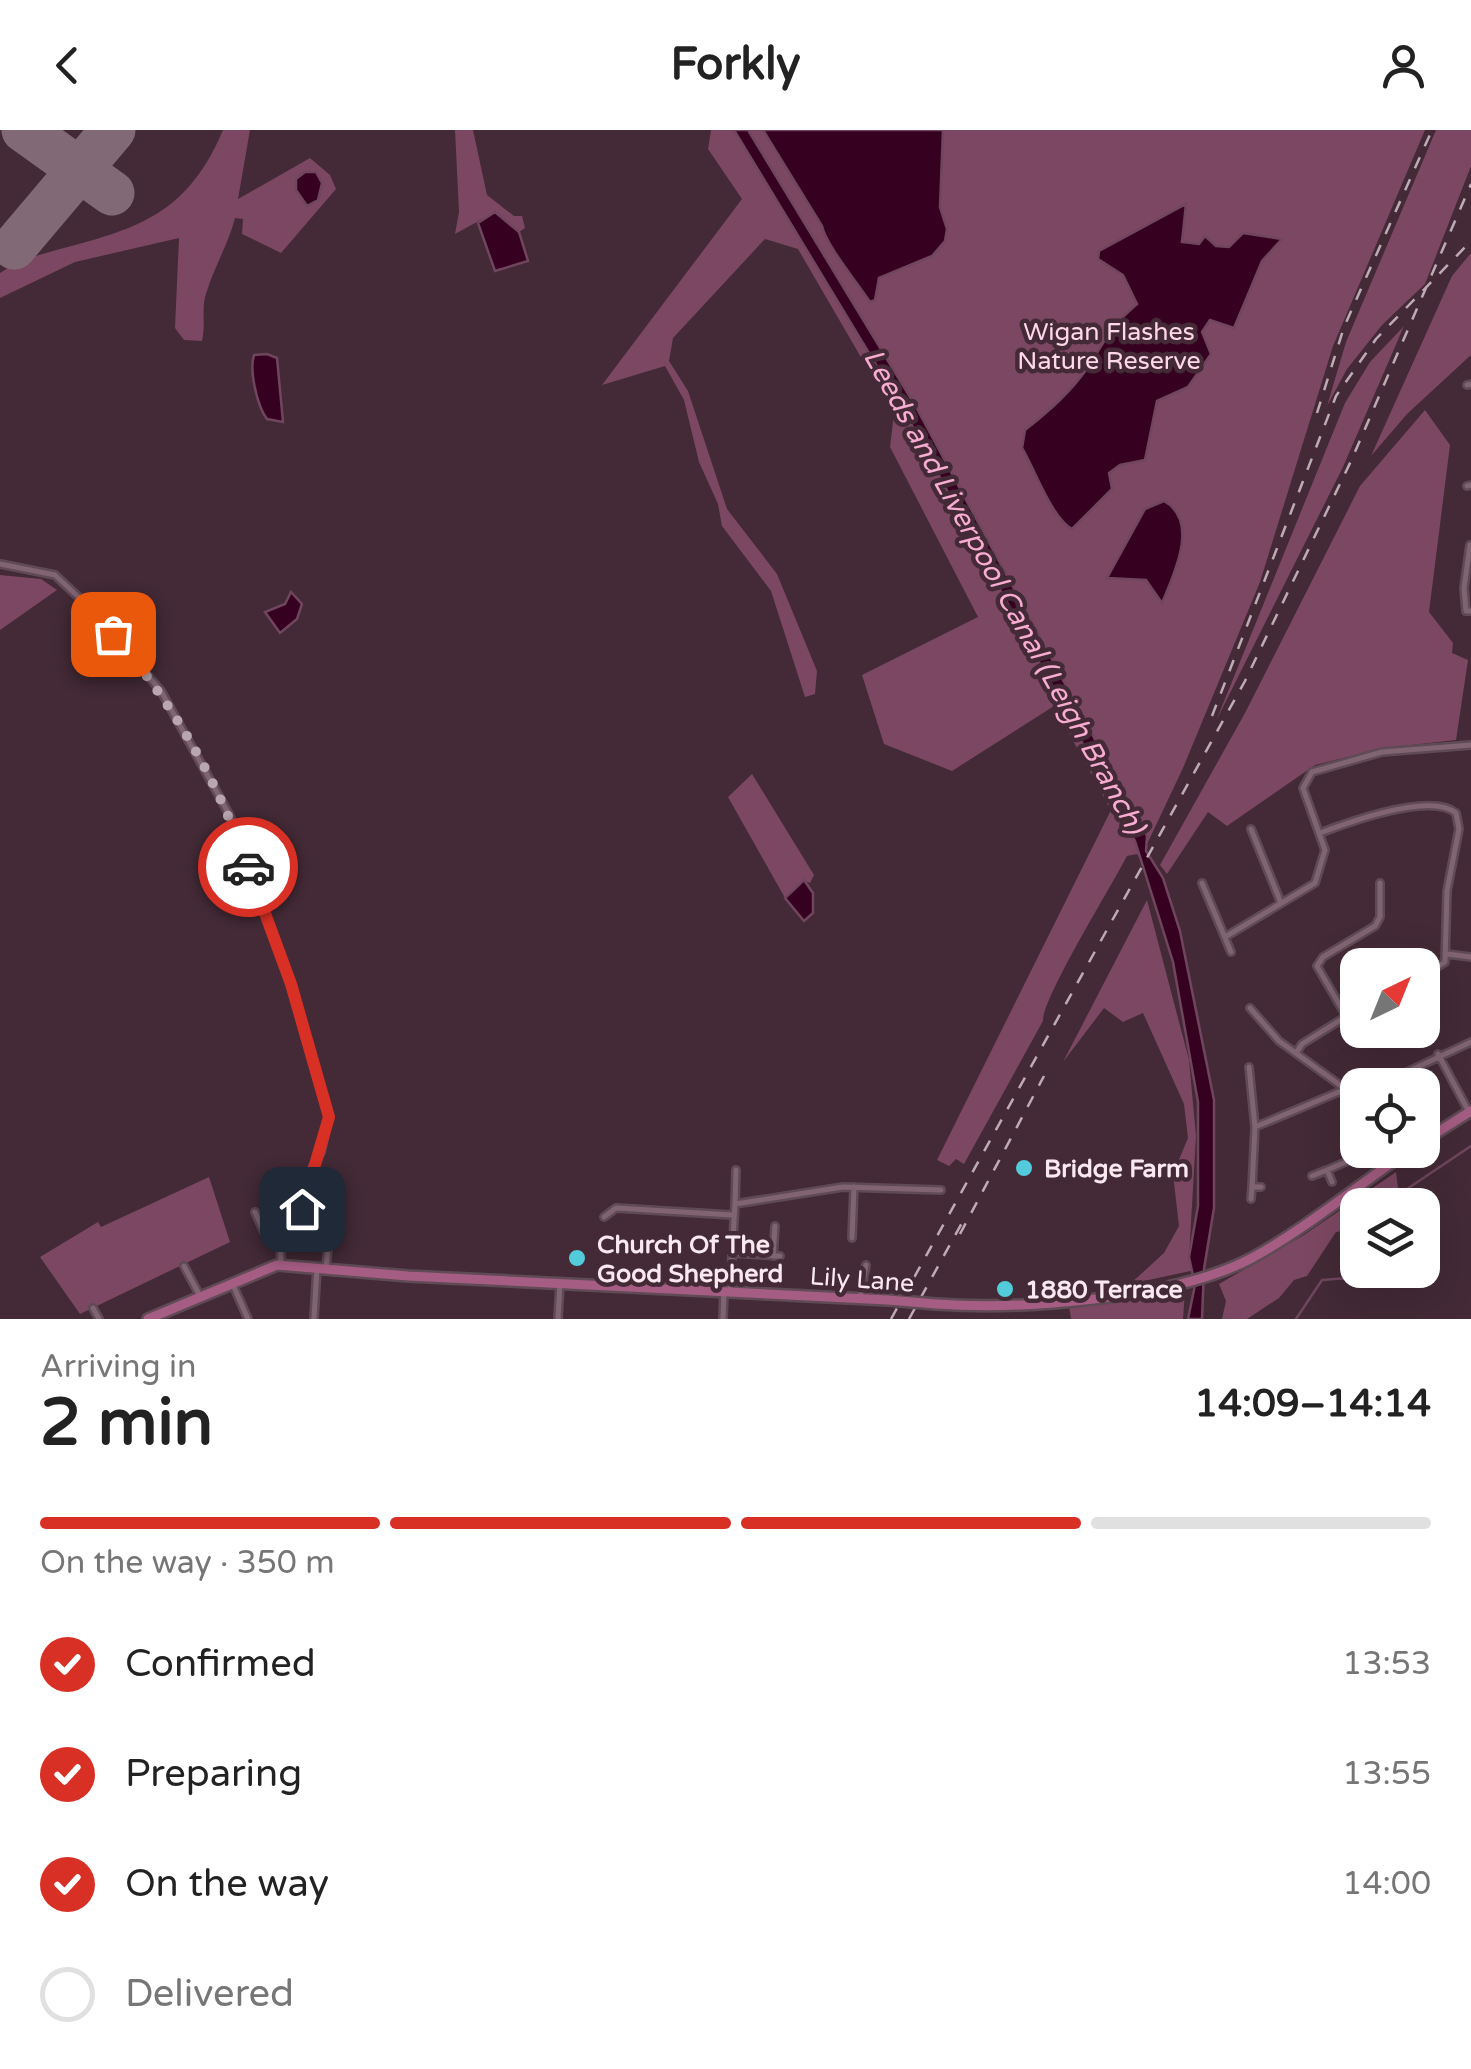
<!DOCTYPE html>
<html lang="en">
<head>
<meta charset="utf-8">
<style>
	:root { --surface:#fff; --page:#f6f6f6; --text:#222; --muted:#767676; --line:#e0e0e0; --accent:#d93025 }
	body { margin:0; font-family:"Varela Round",sans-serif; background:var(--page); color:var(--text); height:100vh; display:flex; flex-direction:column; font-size:38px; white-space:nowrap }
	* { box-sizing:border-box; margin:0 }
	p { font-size:32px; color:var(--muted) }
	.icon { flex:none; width:55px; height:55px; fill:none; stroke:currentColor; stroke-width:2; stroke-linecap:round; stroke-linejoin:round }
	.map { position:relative; height:1189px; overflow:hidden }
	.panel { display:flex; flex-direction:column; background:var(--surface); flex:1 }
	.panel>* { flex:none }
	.needle { width:65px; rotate:43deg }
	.tools { position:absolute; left:1340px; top:818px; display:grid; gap:20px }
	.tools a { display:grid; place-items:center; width:100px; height:100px; border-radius:20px; background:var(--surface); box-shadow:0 10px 40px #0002; font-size:50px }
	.pin { position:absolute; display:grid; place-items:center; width:85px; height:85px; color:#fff; margin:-42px; border-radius:20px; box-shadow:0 5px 15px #0006 }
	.courier { position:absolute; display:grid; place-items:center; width:100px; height:100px; margin:-50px; border:8px solid #d93025; border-radius:50%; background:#fff; color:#222; box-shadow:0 2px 12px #0007 }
	.summary em { font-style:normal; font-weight:800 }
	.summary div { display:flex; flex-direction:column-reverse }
	.summary { display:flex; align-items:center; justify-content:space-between; height:170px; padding:0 40px }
	h1 { font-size:65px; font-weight:800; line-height:75px }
	.bar { display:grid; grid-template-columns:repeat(4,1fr); gap:15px 10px; align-content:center; height:120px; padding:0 40px }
	.bar i { height:12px; border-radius:8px; background:var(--line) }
	.bar .current { background:var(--accent) }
	.bar p { grid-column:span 4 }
	ol { padding:0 40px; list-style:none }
	li { display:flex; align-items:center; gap:30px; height:110px }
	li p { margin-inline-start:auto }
	li .icon { padding:10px; border-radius:50%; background:var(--accent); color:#fff; stroke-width:4 }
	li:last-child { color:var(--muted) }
	li i { width:55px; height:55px; border:5px solid var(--line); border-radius:50% }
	header { display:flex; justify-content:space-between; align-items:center; height:130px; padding:0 40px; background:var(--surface); font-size:45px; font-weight:800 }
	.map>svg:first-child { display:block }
	.green { fill:#7c4762 }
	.water { fill:#360020; stroke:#70465e; stroke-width:2.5 }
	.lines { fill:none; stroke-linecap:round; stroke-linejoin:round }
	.stream { stroke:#70465e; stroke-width:2.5 }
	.runway { stroke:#816a76; stroke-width:45 }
	.street-casing { stroke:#5f4a55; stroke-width:10 }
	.primary-casing { stroke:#5f4a55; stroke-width:14 }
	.street { stroke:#816472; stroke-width:5 }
	.primary { stroke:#a55d83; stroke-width:9 }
	.rail { stroke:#bfabb5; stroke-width:2.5; stroke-dasharray:12 12; stroke-linecap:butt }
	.primary-bridge-casing { stroke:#5f4a55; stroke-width:14; stroke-linecap:butt }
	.primary-bridge { stroke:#a55d83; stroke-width:9 }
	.done { stroke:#b9a6af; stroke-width:10; stroke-dasharray:0 18 }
	.route { stroke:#d93025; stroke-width:12 }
	.poi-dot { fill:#53cbda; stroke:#432a36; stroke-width:4 }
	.labels { text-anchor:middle; stroke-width:9; stroke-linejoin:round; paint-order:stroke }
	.park-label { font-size:25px; fill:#ffd7e9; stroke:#432a36 }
	.poi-label { font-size:25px; font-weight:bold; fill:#f9e8f0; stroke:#432a36; text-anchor:start }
	.street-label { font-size:25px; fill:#f9e8f0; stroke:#432a36 }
	.water-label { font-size:28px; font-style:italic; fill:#f9acd2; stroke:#432a36 }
</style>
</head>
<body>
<header><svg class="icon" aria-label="back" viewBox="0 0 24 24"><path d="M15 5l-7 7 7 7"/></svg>Forkly<svg class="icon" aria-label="person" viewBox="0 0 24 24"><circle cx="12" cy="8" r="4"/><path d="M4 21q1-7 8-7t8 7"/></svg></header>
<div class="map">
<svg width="1471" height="1189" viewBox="0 0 1471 1189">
	<rect width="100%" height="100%" fill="#432a36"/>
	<path class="green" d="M223 0H250L238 69 310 28 330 45 336 59 281 123 242 104 243 89 235 88C228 115 214 137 206 164 201 178 206 195 202 211L184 210 175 198 179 108 75 132 0 168V143L19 131C115 101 180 102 223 0Z
		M455 0H473L487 65 514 86H522L525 98 519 102 495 82 455 104 459 82Z
		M711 0H1425L1333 216 1260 452 1183 638 1140 729 1137 724 1127 726C1112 755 1042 869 1043 891L964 1034 956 1029 949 1036 937 1030 1111 680 1054 576 952 641 884 614 862 545 978 487 890 317 894 284 798 119 765 109 673 208 669 231 688 261 727 379 777 444 817 541 815 564 805 567 771 461 722 396 718 374 699 332 684 270 665 236 602 255 742 69 708 19Z
		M1436 0H1471V36L1425 154 1382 195 1347 239 1327 276 1346 212Z
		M1471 123V225L1407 284 1371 326 1452 146Z
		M1404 196 1343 337 1216 591 1345 273 1370 232Z
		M1425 280 1450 315 1429 482 1453 513 1452 523 1468 530 1456 610 1384 618 1315 635 1227 696 1208 682 1167 744 1160 735 1245 583 1360 356Z
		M0 445 41 449 57 460 0 500Z
		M752 644 814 745 810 753 803 750 785 768 728 667Z
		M1147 770 1189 930 1196 1006 1189 1127 1195 1140 1130 1154 1164 1123 1179 1096 1173 1044 1188 1008 1184 974 1143 883 1123 892 1104 878 1063 932Z
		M1396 1042 1398 1058 1390 1075H1358L1357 1099 1336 1102 1307 1146 1294 1150 1279 1168 1247 1189H1222L1226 1171 1219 1154 1304 1105Z
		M209 1047 230 1112 80 1184 40 1127 98 1092 101 1097Z
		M1185 1160 1183 1189H1071L1069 1175Z"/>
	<path class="water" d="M734 0H748L916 277 1147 706 1146 721 1163 748 1180 801 1214 970V1078L1204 1139 1202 1189H1188L1195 1155 1189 1127 1198 1076V972L1173 832 1135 711 906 284Z
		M763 0H943L940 77 947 99 945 111 932 126 879 148 875 170 870 172C857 152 826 115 822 96Z
		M305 42H316L322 53 318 70 307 76 296 60V49Z
		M1186 74 1182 112 1199 114 1205 106 1216 116 1229 117 1243 103 1282 109 1262 131 1234 198 1210 190 1202 202 1211 224 1188 257 1157 271 1145 330 1120 335 1109 343 1112 359 1072 399C1052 388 1036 342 1022 318L1025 300C1049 281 1071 262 1088 237 1107 208 1109 198 1137 174L1123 145 1098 129 1099 121Z
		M495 82 519 102 528 131 495 141 478 93Z
		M267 224 277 228 283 292 267 289C257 276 249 240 254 225Z
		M1164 371C1200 391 1174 444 1162 473L1146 450 1107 448 1145 379Z
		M291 462 302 474 297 489 280 503 265 482 285 474Z
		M804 750 813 763V783L804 791 785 768Z"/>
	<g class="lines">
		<path class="stream" d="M1397 1075 1404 1061 1471 1016
			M1296 1189 1322 1150 1348 1148 1361 1140"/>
		<path class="runway" d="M24 0 112 63
			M14 117 113 0"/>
		<defs>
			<path id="street" d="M1467 255 1471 254
				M1467 356 1471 355
				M1470 415 1464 458 1466 481H1471
				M0 434 55 445 88 476 161 561 230 686 291 855 329 987 321 1022 309 1044 306 1070 280 1105 281 1135
				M1251 699 1281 773
				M1320 703C1349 692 1431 662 1456 683L1459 699 1447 761 1445 832 1422 847
				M1202 753 1231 822
				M1225 807 1315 753 1325 720 1303 658 1312 642 1382 622 1471 615
				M1447 824 1471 827
				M1250 878 1279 911 1358 968
				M1346 886 1317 836 1323 827 1375 796 1380 787V753
				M1296 923 1302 914 1358 879
				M1438 924 1469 982
				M1249 937 1255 997 1252 1057
				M1379 955 1471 912
				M1255 997 1346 959
				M1327 1040 1374 1020
				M1312 1046 1327 1040 1332 1052
				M1251 1069 1252 1057H1261
				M735 1074 736 1040
				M255 1082 264 1102 279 1105
				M604 1087 616 1078 732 1085
				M852 1108 854 1057
				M733 1123 780 1126
				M773 1126 775 1096
				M184 1136 200 1166
				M326 1137 329 1108
				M233 1155 248 1189
				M730 1161 735 1074 843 1057 941 1060
				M860 1168 866 1135
				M93 1178 99 1189
				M314 1189 317 1137
				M558 1189 560 1153
				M723 1189 724 1161"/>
			<path id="primary" d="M1422 1012 1471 981
				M936 1174C1023 1180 1175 1169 1252 1128 1307 1098 1358 1055 1410 1020
				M148 1189 277 1135 408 1146 888 1170"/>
		</defs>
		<use href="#street" class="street-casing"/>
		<use href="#primary" class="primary-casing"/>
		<use href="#street" class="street"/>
		<use href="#primary" class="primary"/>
		<path class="rail" d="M1317 283 1344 197 1432 0
			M1212 586 1336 266 1376 209 1471 111
			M960 1104 1044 946
			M891 1189 1245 551 1351 331 1471 54
			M909 1189 963 1091"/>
		<defs>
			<path id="primary-bridge" d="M888 1170 936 1174"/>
		</defs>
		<use href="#primary-bridge" class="primary-bridge-casing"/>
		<use href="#primary-bridge" class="primary-bridge"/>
	</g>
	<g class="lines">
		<path class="done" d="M113 504C174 575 217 649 248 737"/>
		<path class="route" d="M248 737 291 854 329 987 302 1079"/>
	</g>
	<g class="poi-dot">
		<circle cx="1024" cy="1038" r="10"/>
		<circle cx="577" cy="1128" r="10"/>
		<circle cx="1005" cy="1159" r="10"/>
	</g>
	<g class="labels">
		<g class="park-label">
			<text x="1109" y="210">Wigan Flashes<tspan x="1109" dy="29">Nature Reserve</tspan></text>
		</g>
		<g class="poi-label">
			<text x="1044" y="1047">Bridge Farm</text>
			<text x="597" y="1123">Church Of The<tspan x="597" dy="29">Good Shepherd</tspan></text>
			<text x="1025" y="1168">1880 Terrace</text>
		</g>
		<g class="street-label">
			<text transform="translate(862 1149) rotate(4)" y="9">Lily Lane</text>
		</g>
		<g class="water-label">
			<text transform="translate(1005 461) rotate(61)" y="10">Leeds and Liverpool Canal (Leigh Branch)</text>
		</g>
	</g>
</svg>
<div class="tools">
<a><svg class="needle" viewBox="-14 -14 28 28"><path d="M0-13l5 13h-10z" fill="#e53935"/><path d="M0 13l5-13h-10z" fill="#767676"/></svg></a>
<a><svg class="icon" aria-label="locate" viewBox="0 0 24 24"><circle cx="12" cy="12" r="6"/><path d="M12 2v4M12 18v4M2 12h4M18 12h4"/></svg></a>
<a><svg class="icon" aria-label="layers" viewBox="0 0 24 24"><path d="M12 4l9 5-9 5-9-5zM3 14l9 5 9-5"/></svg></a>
</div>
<div class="pin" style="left:113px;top:504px;background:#ea580c"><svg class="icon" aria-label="bag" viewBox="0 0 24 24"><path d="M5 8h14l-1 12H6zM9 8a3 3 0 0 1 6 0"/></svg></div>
<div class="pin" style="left:302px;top:1079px;background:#1f2937"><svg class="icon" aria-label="home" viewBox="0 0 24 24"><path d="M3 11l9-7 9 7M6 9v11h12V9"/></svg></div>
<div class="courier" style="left:248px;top:737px"><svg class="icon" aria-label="car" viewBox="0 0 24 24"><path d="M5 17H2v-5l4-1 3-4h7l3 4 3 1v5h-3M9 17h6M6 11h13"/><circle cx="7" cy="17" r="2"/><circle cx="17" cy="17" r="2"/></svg></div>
</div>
<section class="panel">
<div class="summary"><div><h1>2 min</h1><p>Arriving in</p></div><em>14:09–14:14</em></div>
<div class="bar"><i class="current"></i><i class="current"></i><i class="current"></i><i></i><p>On the way · 350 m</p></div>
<ol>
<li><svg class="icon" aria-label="check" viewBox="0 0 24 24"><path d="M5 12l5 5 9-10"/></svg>Confirmed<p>13:53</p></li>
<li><svg class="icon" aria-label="check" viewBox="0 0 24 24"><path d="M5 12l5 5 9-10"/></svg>Preparing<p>13:55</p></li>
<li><svg class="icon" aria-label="check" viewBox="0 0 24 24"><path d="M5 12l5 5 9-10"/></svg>On the way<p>14:00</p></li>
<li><i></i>Delivered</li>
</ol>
</section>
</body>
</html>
